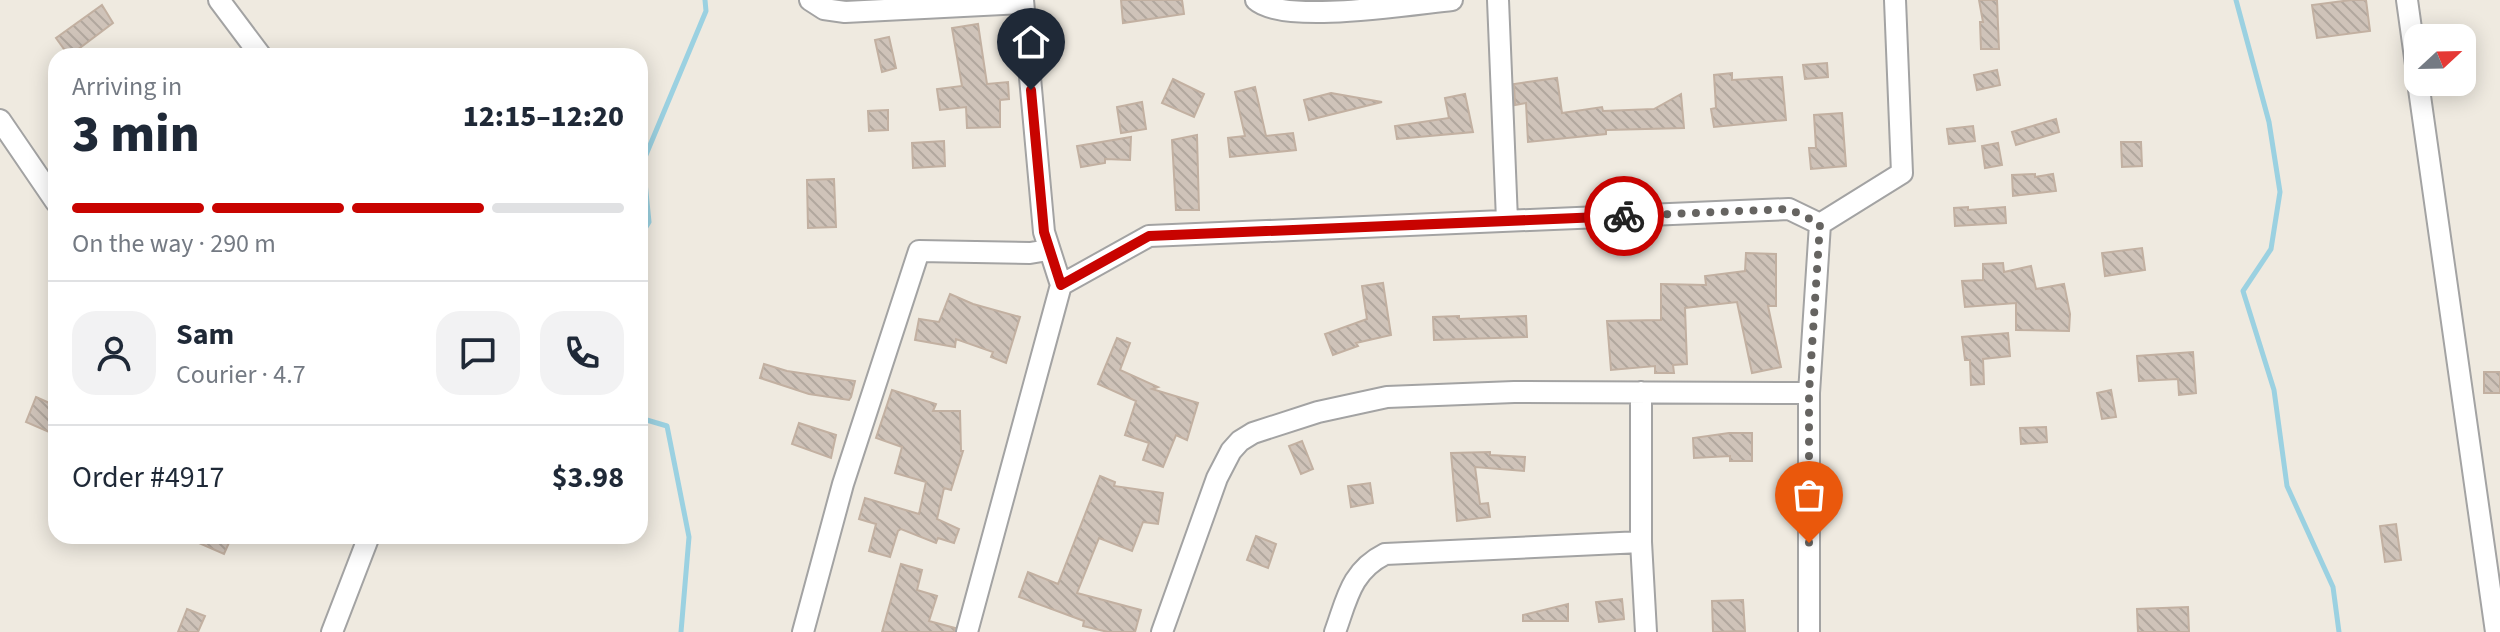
<!DOCTYPE html>
<html lang="en">
<head>
<meta charset="utf-8">
<style>
	:root { --surface:#fff; --page:#f2f2f3; --text:#1f2937; --muted:#747a83; --line:#e0e1e3; --accent:#c80300 }
	body { margin:0; font-family:"Source Sans 3",sans-serif; background:var(--page); color:var(--text); height:100vh; display:flex; flex-direction:column; font-size:30px; white-space:nowrap }
	* { box-sizing:border-box; margin:0 }
	p { font-size:26px; color:var(--muted) }
	.icon { flex:none; width:44px; height:44px; fill:none; stroke:currentColor; stroke-width:2; stroke-linecap:round; stroke-linejoin:round }
	.map { position:relative; flex:1; overflow:hidden }
	.sheet { position:absolute; left:48px; top:48px; width:600px; height:496px; display:flex; flex-direction:column; background:var(--surface); border-radius:24px; box-shadow:0 4px 20px #0003 }
	.sheet>* { flex:none }
	.needle { width:52px; rotate:68deg }
	.buttons { position:absolute; left:2404px; top:24px; display:grid; gap:16px }
	.buttons a { display:grid; place-items:center; width:72px; height:72px; border-radius:16px; background:var(--surface); box-shadow:0 4px 20px #0003; font-size:40px }
	.pin { position:absolute; display:grid; place-items:center; width:68px; height:68px; color:#fff; margin:-82px -34px; border-radius:50% 50% 50% 0; rotate:-45deg; box-shadow:0 0 8px #0007 }
	.pin .icon { rotate:45deg }
	.courier { position:absolute; display:grid; place-items:center; width:80px; height:80px; margin:-40px; border:6px solid #c80300; border-radius:50%; background:#fff; color:#222; box-shadow:0 2px 10px #0007 }
	.summary em { font-style:normal; font-weight:800 }
	.summary div { display:flex; flex-direction:column-reverse }
	.summary { display:flex; align-items:center; justify-content:space-between; height:136px; padding:0 24px }
	h1 { font-size:52px; font-weight:800; line-height:60px }
	.bar { display:grid; grid-template-columns:repeat(4,1fr); gap:12px 8px; align-content:center; height:96px; padding:0 24px }
	.bar i { height:10px; border-radius:6px; background:var(--line) }
	.bar .current { background:var(--accent) }
	.bar p { grid-column:span 4 }
	.line { display:flex; align-items:center; gap:20px; padding:0 24px; border-top:2px solid var(--line) }
	.line div { flex:1 }
	.round { display:grid; place-items:center; flex:none; width:84px; height:84px; border-radius:24px; background:var(--page) }
	.map>svg:first-child { display:block }
	.lines { fill:none; stroke-linecap:round; stroke-linejoin:round }
	.stream { stroke:#9bd1e1; stroke-width:5 }
	.building { fill:url(#building-back-hatch); stroke:#c2b0a1; stroke-width:2 }
	.minor-casing { stroke:#a3a3a3; stroke-width:24 }
	.minor { stroke:#fff; stroke-width:20 }
	.done { stroke:#666461; stroke-width:8; stroke-dasharray:0 14.4 }
	.route { stroke:#c80300; stroke-width:10 }
</style>
</head>
<body>
<div class="map">
<svg width="2500" height="632" viewBox="0 0 2500 632">
	<defs>
		<pattern id="building-back-hatch" width="6" height="6" patternUnits="userSpaceOnUse" patternTransform="scale(2)"><rect width="6" height="6" fill="#cfc3b9"/><path d="M-1 5l2 2M0 0l6 6M5-1l2 2" fill="none" stroke="#b1a79e"/></pattern>
	</defs>
	<rect width="100%" height="100%" fill="#efeae0"/>
	<g class="lines">
		<path class="stream" d="M2236 0 2269 122 2280 192 2271 249 2243 291 2274 390 2287 486 2333 587 2339 632
			M640 237 649 222 643 162 706 11 705 0
			M640 418 667 426 689 537 681 632"/>
	</g>
	<path class="building" d="M1121 0H1182L1184 14 1123 23Z
		M1979 0H1997L1999 49H1981L1980 22H1983Z
		M2351 0H2366L2370 31 2317 38 2312 5Z
		M102 5 113 23 69 56 56 38Z
		M978 24 987 84 1008 82 1009 99 1000 100V127L967 128 966 107 940 110 937 89 962 86 952 28Z
		M889 37 896 68 882 72 875 40Z
		M1827 63 1828 77 1805 79 1803 65Z
		M1997 70 2000 85 1977 90 1974 75Z
		M1732 73V80L1782 77 1786 120 1714 127 1711 109 1716 108 1714 75Z
		M1557 78 1562 113 1602 107 1603 111 1654 109 1681 94 1684 128 1606 130V134L1528 142 1526 103 1515 105 1514 84Z
		M1173 79 1204 94 1194 117 1162 103Z
		M1255 87 1266 136 1293 133 1296 150 1230 157 1228 138 1245 136 1235 92Z
		M1331 93 1382 102 1309 120 1304 100Z
		M1465 94 1473 132 1397 139 1395 126 1449 118 1445 98Z
		M1142 102 1146 129 1121 133 1117 107Z
		M888 110V130L869 131 868 111Z
		M1842 113 1846 166 1811 169 1809 148H1816L1814 115Z
		M2056 119 2059 132 2016 145 2012 132Z
		M1973 126 1975 141 1949 144 1947 129Z
		M1197 135 1199 210H1176L1172 140Z
		M1131 137 1130 160 1105 159V163L1081 167 1077 146Z
		M944 141 945 166 913 168 912 143Z
		M2121 142H2141L2142 166 2122 167Z
		M1998 143 2002 165 1985 168 1982 146Z
		M2035 174V177L2053 174 2056 191 2013 196 2012 175Z
		M834 179 836 227 808 228 807 180Z
		M1968 207V210L2005 207 2006 223 1955 226 1954 208Z
		M2142 248 2145 270 2105 276 2102 253Z
		M1746 253 1776 254V306H1768L1781 367 1752 373 1737 302 1685 308 1687 364 1673 365 1674 373H1655V366L1611 370 1607 321 1661 320V284L1706 285 1705 276 1745 271Z
		M2003 263 2004 272 2031 266 2036 289 2064 284 2070 314 2069 331 2016 330V303L1965 307 1962 281 1983 280V264Z
		M1383 283 1391 335 1356 343 1358 346 1333 355 1325 334 1367 319 1362 286Z
		M950 294 973 304 1020 317 1006 363 991 357 993 352 956 339 955 347 915 340 919 319 939 322Z
		M1459 316V319L1526 316 1527 337 1434 340 1433 317Z
		M2008 333 2010 356 1983 359 1984 384 1971 385 1970 360H1965L1962 337Z
		M1117 338 1130 343 1120 370 1158 387 1152 389 1198 403 1187 440 1176 435 1163 467 1143 460 1149 443 1125 435 1136 401 1098 384Z
		M2193 352 2196 393 2179 395 2178 379 2139 381 2137 356Z
		M764 364 787 371 855 381 851 397 849 400 809 394 760 378Z
		M2484 372H2500V393H2484Z
		M892 390 936 404 933 411H960L961 451H963L951 490 944 488 937 519 959 529 954 543 938 538 936 543 901 529 898 531 890 557 869 551 876 524 859 519 865 498 919 514 926 482 895 473 902 447 876 438Z
		M2111 390 2116 417 2102 419 2097 393Z
		M36 397 56 406V416L49 432 26 422Z
		M799 423 836 435 831 458 792 444Z
		M2046 427 2047 442 2021 444 2020 428Z
		M1729 433H1752V461H1730V456L1694 458 1693 438Z
		M1302 441 1313 469 1301 474 1289 446Z
		M1490 452V455L1525 457 1524 471 1475 467 1480 504 1488 503 1490 517 1457 521 1451 453Z
		M1100 476 1115 482 1114 486 1163 493 1158 524 1143 522 1132 551 1099 538 1077 593 1141 610 1135 632H1108L1083 626 1084 621 1019 597 1028 572 1058 584Z
		M1370 483 1373 503 1351 507 1348 486Z
		M2396 524 2401 560 2385 562 2380 526Z
		M183 536H232L224 554Z
		M1256 536 1276 544 1268 568 1247 560Z
		M901 564 922 570 917 590 937 596 929 621 955 628 954 632H882Z
		M1622 599 1624 619 1599 622 1596 602Z
		M1743 600 1745 631 1713 632 1712 601Z
		M1568 604V621H1523V615Z
		M2188 607 2189 632H2138L2137 609Z
		M187 609 205 616 198 632H178Z"/>
	<g class="lines">
		<defs>
			<path id="minor" d="M219 0 261 56
				M810 0 824 9 845 12 1023 3
				M1023 0 1044 232 1061 285
				M1256 0C1283 25 1412 4 1452 0
				M1498 0 1507 220
				M2407 0 2418 79
				M2418 82 2496 632
				M0 120 56 202
				M1641 392V542L1646 632
				M332 632 369 536
				M803 632 843 484 919 251 1030 253 1048 250
				M967 632 1061 285 1149 236 1789 209 1820 224
				M1162 632 1217 478 1231 451 1240 441 1253 433 1318 412 1387 397 1514 392 1809 393
				M1335 632C1347 599 1351 571 1385 554L1641 542
				M1809 632V393L1820 224 1902 173 1895 0"/>
		</defs>
		<use href="#minor" class="minor-casing"/>
		<use href="#minor" class="minor"/>
	</g>
	<g class="lines">
		<path class="done" d="M1624 216 1789 209 1820 224 1809 393V543"/>
		<path class="route" d="M1031 90 1044 232 1061 285 1149 236 1624 216"/>
	</g>
</svg>
<div class="buttons">
<a><svg class="needle" viewBox="-14 -14 28 28"><path d="M0-13l5 13h-10z" fill="#e53935"/><path d="M0 13l5-13h-10z" fill="#747a83"/></svg></a>
</div>
<div class="pin" style="left:1809px;top:543px;background:#ea580c"><svg class="icon" aria-label="bag" viewBox="0 0 24 24"><path d="M5 8h14l-1 12H6zM9 8a3 3 0 0 1 6 0"/></svg></div>
<div class="pin" style="left:1031px;top:90px;background:#1f2937"><svg class="icon" aria-label="home" viewBox="0 0 24 24"><path d="M3 11l9-7 9 7M6 9v11h12V9"/></svg></div>
<div class="courier" style="left:1624px;top:216px"><svg class="icon" aria-label="bike" viewBox="0 0 24 24"><circle cx="6" cy="16" r="4"/><circle cx="18" cy="16" r="4"/><path d="M6 16l4-8h5l3 8M10 8l3 8H6M13 5h3"/></svg></div>
<section class="sheet">
<div class="summary"><div><h1>3 min</h1><p>Arriving in</p></div><em>12:15–12:20</em></div>
<div class="bar"><i class="current"></i><i class="current"></i><i class="current"></i><i></i><p>On the way · 290 m</p></div>
<div class="line" style="height:144px"><a class="round"><svg class="icon" aria-label="person" viewBox="0 0 24 24"><circle cx="12" cy="8" r="4"/><path d="M4 21q1-7 8-7t8 7"/></svg></a><div><b>Sam</b><p>Courier · 4.7</p></div><a class="round"><svg class="icon" aria-label="chat" viewBox="0 0 24 24"><path d="M4 5h16v11H9l-5 4z"/></svg></a><a class="round"><svg class="icon" aria-label="phone" viewBox="0 0 24 24"><path d="M5 4h4l2 5-3 2q2 4 5 5l2-3 5 2v4C11 20 4 13 5 4z"/></svg></a></div>
<div class="line" style="height:104px"><div>Order #4917</div><b>$3.98</b></div>
</section>
</div>
</body>
</html>
